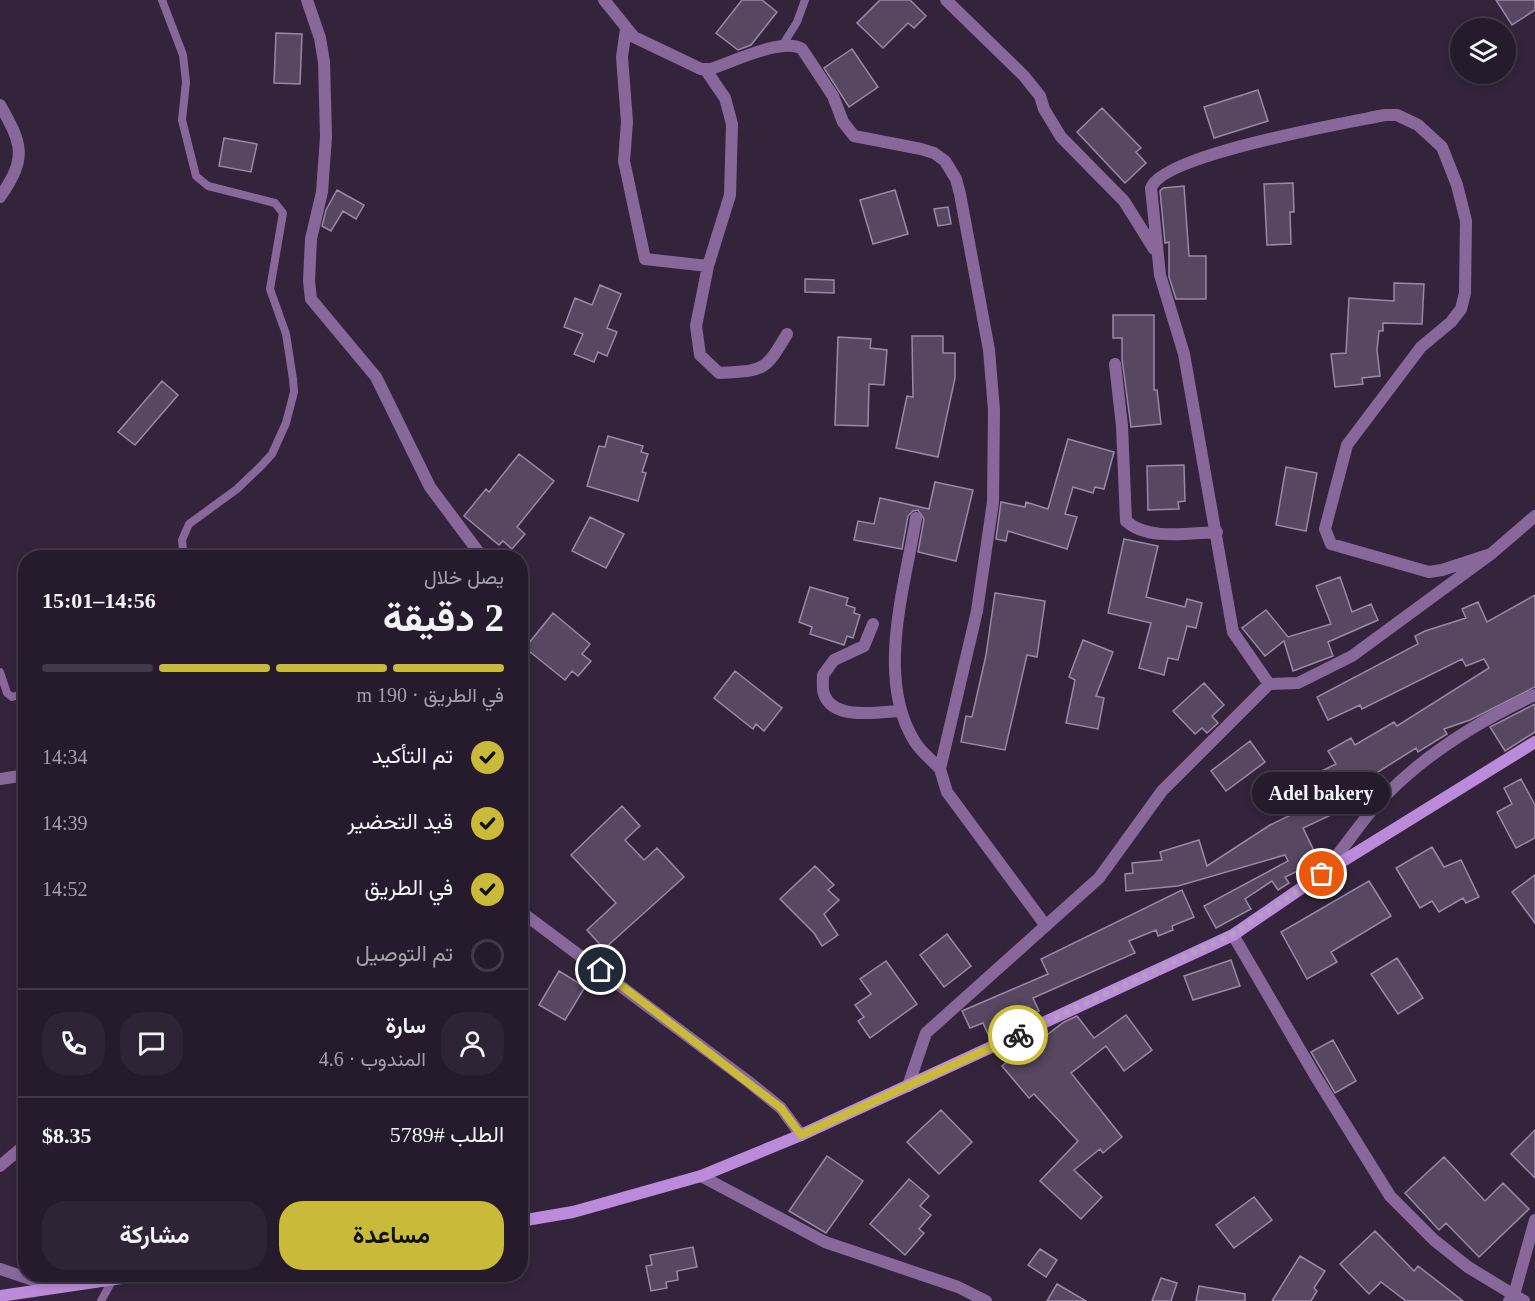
<!DOCTYPE html>
<html lang="ar">
<head>
<meta charset="utf-8">
<style>
	:root { --surface:#261b2d; --page:#2e2435; --text:#f1f3f6; --muted:#a4a1aa; --line:#423949; --accent:#caba3a }
	body { margin:0; font-family:"Times New Roman",Vazirmatn,serif; background:var(--page); color:var(--text); direction:rtl; height:100vh; display:flex; flex-direction:column; font-size:22px; white-space:nowrap }
	* { box-sizing:border-box; margin:0 }
	p { font-size:20px; color:var(--muted) }
	.icon { flex:none; width:33px; height:33px; fill:none; stroke:currentColor; stroke-width:2; stroke-linecap:round; stroke-linejoin:round }
	.map { position:relative; flex:1; overflow:hidden; direction:ltr }
	.side { position:absolute; left:18px; top:550px; width:510px; height:732px; display:flex; flex-direction:column; background:var(--surface); border-radius:24px; box-shadow:0 3px 9px #0003,0 0 0 2px var(--line); direction:rtl }
	.side>* { flex:none }
	.tools { position:absolute; left:1450px; top:18px; display:grid; gap:12px }
	.tools a { display:grid; place-items:center; width:66px; height:66px; border-radius:50%; background:var(--surface); box-shadow:0 3px 9px #0003,0 0 0 2px var(--line); font-size:30px }
	.pin { position:absolute; display:grid; place-items:center; width:51px; height:51px; color:#fff; margin:-26px; border:3px solid #fff; border-radius:50%; box-shadow:0 2px 6px #0007 }
	.courier { position:absolute; display:grid; place-items:center; width:60px; height:60px; margin:-30px; border:4px solid #caba3a; border-radius:50%; background:#fff; color:#222; box-shadow:0 2px 8px #0007 }
	.bubble { position:absolute; height:42px; border-radius:21px; background:var(--surface); box-shadow:0 3px 9px #0003,0 0 0 2px var(--line); font-size:20px; font-weight:700; line-height:42px; text-align:center; direction:rtl }
	.overview em { font-style:normal; font-weight:700 }
	.overview div { display:flex; flex-direction:column-reverse }
	.overview { display:flex; align-items:center; justify-content:space-between; height:102px; padding:0 24px }
	h1 { font-size:39px; font-weight:700; line-height:45px }
	.bar { display:grid; grid-template-columns:repeat(4,1fr); gap:9px 6px; align-content:center; height:72px; padding:0 24px }
	.bar i { height:8px; border-radius:4px; background:var(--line) }
	.bar .current { background:var(--accent) }
	.bar p { grid-column:span 4 }
	.line { display:flex; align-items:center; gap:15px; padding:0 24px; border-top:2px solid var(--line) }
	.line div { flex:1 }
	.round { display:grid; place-items:center; flex:none; width:63px; height:63px; border-radius:24px; background:var(--page) }
	ol { padding:0 24px; list-style:none }
	li { display:flex; align-items:center; gap:18px; height:66px }
	li p { margin-inline-start:auto }
	li .icon { padding:6px; border-radius:50%; background:var(--accent); color:#111; stroke-width:4 }
	li:last-child { color:var(--muted) }
	li i { width:33px; height:33px; border:3px solid var(--line); border-radius:50% }
	.button { display:flex; gap:12px; margin-top:auto; padding:12px 24px }
	.button a { flex:1; height:69px; border-radius:24px; background:var(--accent); color:#111; font-size:24px; font-weight:700; line-height:69px; text-align:center }
	.button a+a { background:var(--page); color:var(--text) }
	.map>svg:first-child { display:block }
	.building { fill:#574761; stroke:#9a88a6; stroke-width:1.5 }
	.lines { fill:none; stroke-linecap:round; stroke-linejoin:round }
	.service { stroke:#88689b; stroke-width:8 }
	.minor { stroke:#88689b; stroke-width:12 }
	.tertiary { stroke:#88689b; stroke-width:12 }
	.secondary { stroke:#bc8ada; stroke-width:12 }
	.done { stroke:#b0a5b8; stroke-width:6; stroke-dasharray:0 10.8 }
	.route { stroke:#caba3a; stroke-width:8 }
</style>
</head>
<body>
<div class="map">
<svg width="1535" height="1301" viewBox="0 0 1535 1301">
	<rect width="100%" height="100%" fill="#33243c"/>
	<path class="building" d="M742 0H762L777 12 751 45 738 50 716 33Z
		M880 0H910L926 16 914 28 908 23 883 48 857 23Z
		M1496 0H1535V10L1512 25Z
		M276 33 302 34 300 84 274 83Z
		M852 49 878 87 849 107 824 68Z
		M1258 90 1268 121 1214 138 1204 107Z
		M1102 108 1141 148 1136 152 1146 163 1125 183 1077 132Z
		M224 138 257 144 251 172 219 166Z
		M1293 183 1294 212H1290L1291 244 1267 245 1264 184Z
		M1184 186 1189 256H1206V299H1176L1169 277V242L1165 243 1160 191 1163 188Z
		M337 190 364 205 356 219 343 211 331 231 322 226 326 210Z
		M895 190 908 234 873 244 860 200Z
		M948 207 951 224 938 226 934 209Z
		M805 279 834 280V293L805 292Z
		M1394 283 1424 284 1422 324 1383 323V331H1379L1377 350 1380 376 1362 378 1363 384 1335 387 1331 354 1346 353 1349 298 1394 301Z
		M600 285 621 294 607 328 617 332 607 356 598 352 594 362 574 354 583 334 564 327 575 298 592 305Z
		M1113 315H1154V390H1157L1161 424 1131 427 1122 359V338H1113Z
		M912 336H943V353H955V378L938 457 896 448 907 396 913 397Z
		M838 337 871 339 870 348 887 350 884 385 869 384 868 426 835 425Z
		M162 381 178 395 135 445 118 432Z
		M608 436 643 446 641 452 648 454 642 472 646 473 638 501 587 486 599 446 605 447Z
		M1068 439 1114 452 1104 489 1095 487 1093 493 1073 487 1065 514 1077 517 1067 549 1008 531 1006 541 996 539 1001 502 1025 507 1026 502 1048 509Z
		M519 454 554 481 517 527 525 534 512 549 503 541 499 545 464 516 486 489 489 492Z
		M1184 465 1185 501 1178 502 1179 509 1148 510 1147 466Z
		M1286 467 1317 473 1306 531 1276 525Z
		M935 482 973 490 956 561 918 552 924 519 918 510 913 511 908 516 902 549 854 540 858 521 874 524 880 498 929 509Z
		M590 517 624 534 606 568 572 551Z
		M1124 539 1158 546 1146 597 1185 607 1187 599 1202 603 1196 628 1187 626 1178 660 1168 658 1164 675 1139 668 1151 623 1108 613Z
		M1340 577 1352 612 1371 604 1378 620 1328 642 1333 656 1293 671 1284 641 1265 656 1242 628 1266 610 1288 637 1331 624 1316 586Z
		M810 587 848 598 846 605 855 608 854 613 860 615 853 638 847 636 844 645 810 634 812 627 799 622Z
		M995 593 1045 601 1037 657 1027 655 1005 750 961 742 966 716 972 717 986 655Z
		M1535 595V687L1470 720 1444 729 1447 734 1418 752 1416 748 1343 794 1347 801 1331 808 1333 814 1303 828 1319 861 1285 877 1289 883 1278 890 1272 881 1245 899 1251 909 1216 928 1204 906 1288 861 1285 855 1178 886 1126 891 1125 874 1133 873 1132 863 1162 860 1160 852 1199 840 1207 866 1270 825 1295 813 1283 790 1336 764 1328 751 1351 738 1355 745 1394 722 1397 726 1489 668 1484 659 1466 666 1462 659 1362 709 1360 705 1328 720 1317 697 1418 644 1415 636 1425 631 1466 618 1462 609 1478 602 1487 622Z
		M553 613 590 644 582 654 591 661 578 676 572 671 565 680 525 648Z
		M1083 640 1113 652 1096 696 1104 698 1098 729 1066 723 1075 680 1069 677Z
		M735 671 782 708 764 731 756 724 753 729 714 698Z
		M1204 683 1224 705 1212 716 1218 723 1207 733 1202 728 1195 734 1173 711Z
		M1535 704V732L1505 751 1490 727Z
		M1250 741 1265 762 1226 791 1211 771Z
		M1521 779 1535 805V838L1516 848 1497 812 1512 804 1504 788Z
		M622 806 640 826 625 840 644 860 657 848 684 877 604 949 587 930 616 903 571 855Z
		M1432 847 1444 867 1461 860 1479 897 1466 903 1463 898 1439 912 1432 901 1420 908 1396 868Z
		M815 866 834 885 828 890 839 900 824 914 838 935 822 946 814 933 780 899Z
		M1535 875V923L1512 892Z
		M1369 881 1391 916 1331 952 1337 962 1307 979 1281 932Z
		M1182 890 1194 917 1172 926 1173 930 1158 936 1156 930 1129 941 1135 953 1033 998 1039 1011 988 1034 983 1023 970 1028 962 1011 1048 974 1041 959Z
		M947 934 971 966 944 987 920 955Z
		M1397 958 1423 998 1398 1014 1371 974Z
		M1231 960 1240 986 1193 1000 1184 976Z
		M886 961 917 1004 870 1038 858 1021 864 1017 855 1005 871 994 860 979Z
		M559 971 585 987 565 1020 539 1005Z
		M1126 1015 1152 1050 1124 1071 1106 1046 1071 1073 1122 1137 1103 1153 1100 1149 1074 1170 1102 1197 1081 1219 1040 1181 1078 1141 1034 1094 1029 1098 1002 1066 1024 1047 1027 1050 1064 1022 1077 1016 1094 1038Z
		M1333 1040 1356 1081 1335 1093 1311 1052Z
		M941 1110 972 1142 939 1174 907 1142Z
		M1535 1130V1178L1511 1154Z
		M827 1156 863 1181 826 1233 789 1211Z
		M1444 1157 1485 1201 1503 1183 1529 1209 1479 1257 1446 1223 1439 1230 1405 1193Z
		M909 1179 929 1196 920 1206 931 1215 919 1229 924 1233 905 1255 870 1224Z
		M1254 1197 1272 1220 1234 1248 1216 1225Z
		M1375 1231 1414 1271 1418 1266 1463 1301H1406L1381 1282 1369 1294 1340 1264Z
		M693 1247 697 1267 677 1271 678 1280 666 1282 667 1288 651 1291 646 1266 652 1265 650 1255Z
		M1040 1249 1057 1260 1046 1277 1028 1265Z
		M1300 1256 1325 1271 1314 1288 1317 1291 1311 1301H1272Z
		M1161 1278 1177 1283 1171 1301H1152Z
		M1057 1284 1086 1301H1047Z
		M1199 1286 1245 1294V1301H1196Z"/>
	<g class="lines">
		<path class="service" d="M162 0 183 55 186 82 182 120 196 176 208 186 275 203 283 213 270 289 286 334 293 379 294 392 286 423 272 454 261 466 237 489 189 524 182 540 184 558
			M782 46 797 22 805 0
			M0 672 7 693 12 697 26 693
			M101 1301 113 1279"/>
		<path class="minor" d="M307 0 320 38 324 62 326 137 322 192 311 239 309 281 311 299 376 377 430 487 483 558
			M604 0 634 37 701 69H711C732 62 783 37 802 49L833 96 843 122 854 136 921 149 934 153 945 161 956 179 960 194 989 350 994 410 993 502 977 611 940 769 947 792 1046 926
			M946 0 1024 76 1040 96 1044 109 1061 137 1124 201 1154 249
			M626 29 622 57 627 122 624 161 645 259 708 266
			M705 69 725 98 732 124 730 195 708 266 696 326 700 355 719 373C764 370 764 373 787 334
			M0 105C22 144 28 157 0 197
			M1115 364 1122 426 1126 521C1148 541 1189 533 1217 532
			M916 518C905 587 875 679 915 742 921 752 932 760 940 769
			M873 624 864 646 834 660 823 675C823 680 822 689 824 694 833 721 879 712 900 711
			M1269 684 1233 632 1184 354 1160 275 1151 188C1163 154 1346 123 1385 115H1397L1418 125 1442 147 1457 185 1466 221 1465 293 1461 309 1451 322 1421 347 1347 445 1325 529 1331 544 1429 572 1442 570 1491 554
			M0 779 26 775
			M1324 871C1346 847 1363 817 1386 795 1428 752 1481 720 1535 695
			M520 911 749 1082 781 1108 801 1135
			M908 1086 926 1033 1099 878 1162 791 1269 684 1298 683 1352 656 1491 554 1535 516
			M0 1166 26 1144
			M701 1176 825 1242 958 1287 986 1301
			M0 1269 54 1287
			M1509 1301 1514 1295 1535 1220"/>
		<path class="tertiary" d="M1233 935 1316 1077 1390 1196 1434 1240 1468 1267 1524 1301"/>
		<path class="secondary" d="M520 1221 573 1212 701 1176 801 1135 1233 935 1322 874 1535 742
			M0 1296 142 1275"/>
	</g>
	<g class="lines">
		<path class="done" d="M1018 1035 1233 934 1322 874"/>
		<path class="route" d="M601 970 781 1108 801 1135 1018 1035"/>
	</g>
</svg>
<div class="tools">
<a><svg class="icon" aria-label="layers" viewBox="0 0 24 24"><path d="M12 4l9 5-9 5-9-5zM3 14l9 5 9-5"/></svg></a>
</div>
<div class="pin" style="left:1322px;top:874px;background:#ea580c"><svg class="icon" aria-label="bag" viewBox="0 0 24 24"><path d="M5 8h14l-1 12H6zM9 8a3 3 0 0 1 6 0"/></svg></div>
<div class="pin" style="left:601px;top:970px;background:#1f2937"><svg class="icon" aria-label="home" viewBox="0 0 24 24"><path d="M3 11l9-7 9 7M6 9v11h12V9"/></svg></div>
<div class="courier" style="left:1018px;top:1035px"><svg class="icon" aria-label="bike" viewBox="0 0 24 24"><circle cx="6" cy="16" r="4"/><circle cx="18" cy="16" r="4"/><path d="M6 16l4-8h5l3 8M10 8l3 8H6M13 5h3"/></svg></div>
<div class="bubble" style="left:1252px;top:772px;width:138px">Adel bakery</div>
<section class="side">
<div class="overview"><div><h1>2 دقيقة</h1><p>يصل خلال</p></div><em>14:56–15:01</em></div>
<div class="bar"><i class="current"></i><i class="current"></i><i class="current"></i><i></i><p>في الطريق · 190 m</p></div>
<ol>
<li><svg class="icon" aria-label="check" viewBox="0 0 24 24"><path d="M5 12l5 5 9-10"/></svg>تم التأكيد<p>14:34</p></li>
<li><svg class="icon" aria-label="check" viewBox="0 0 24 24"><path d="M5 12l5 5 9-10"/></svg>قيد التحضير<p>14:39</p></li>
<li><svg class="icon" aria-label="check" viewBox="0 0 24 24"><path d="M5 12l5 5 9-10"/></svg>في الطريق<p>14:52</p></li>
<li><i></i>تم التوصيل</li>
</ol>
<div class="line" style="height:108px"><a class="round"><svg class="icon" aria-label="person" viewBox="0 0 24 24"><circle cx="12" cy="8" r="4"/><path d="M4 21q1-7 8-7t8 7"/></svg></a><div><b>سارة</b><p>المندوب · 4.6</p></div><a class="round"><svg class="icon" aria-label="chat" viewBox="0 0 24 24"><path d="M4 5h16v11H9l-5 4z"/></svg></a><a class="round"><svg class="icon" aria-label="phone" viewBox="0 0 24 24"><path d="M5 4h4l2 5-3 2q2 4 5 5l2-3 5 2v4C11 20 4 13 5 4z"/></svg></a></div>
<div class="line" style="height:78px"><div>الطلب #5789</div><b>$8.35</b></div>
<div class="button"><a>مساعدة</a><a>مشاركة</a></div>
</section>
</div>
</body>
</html>
